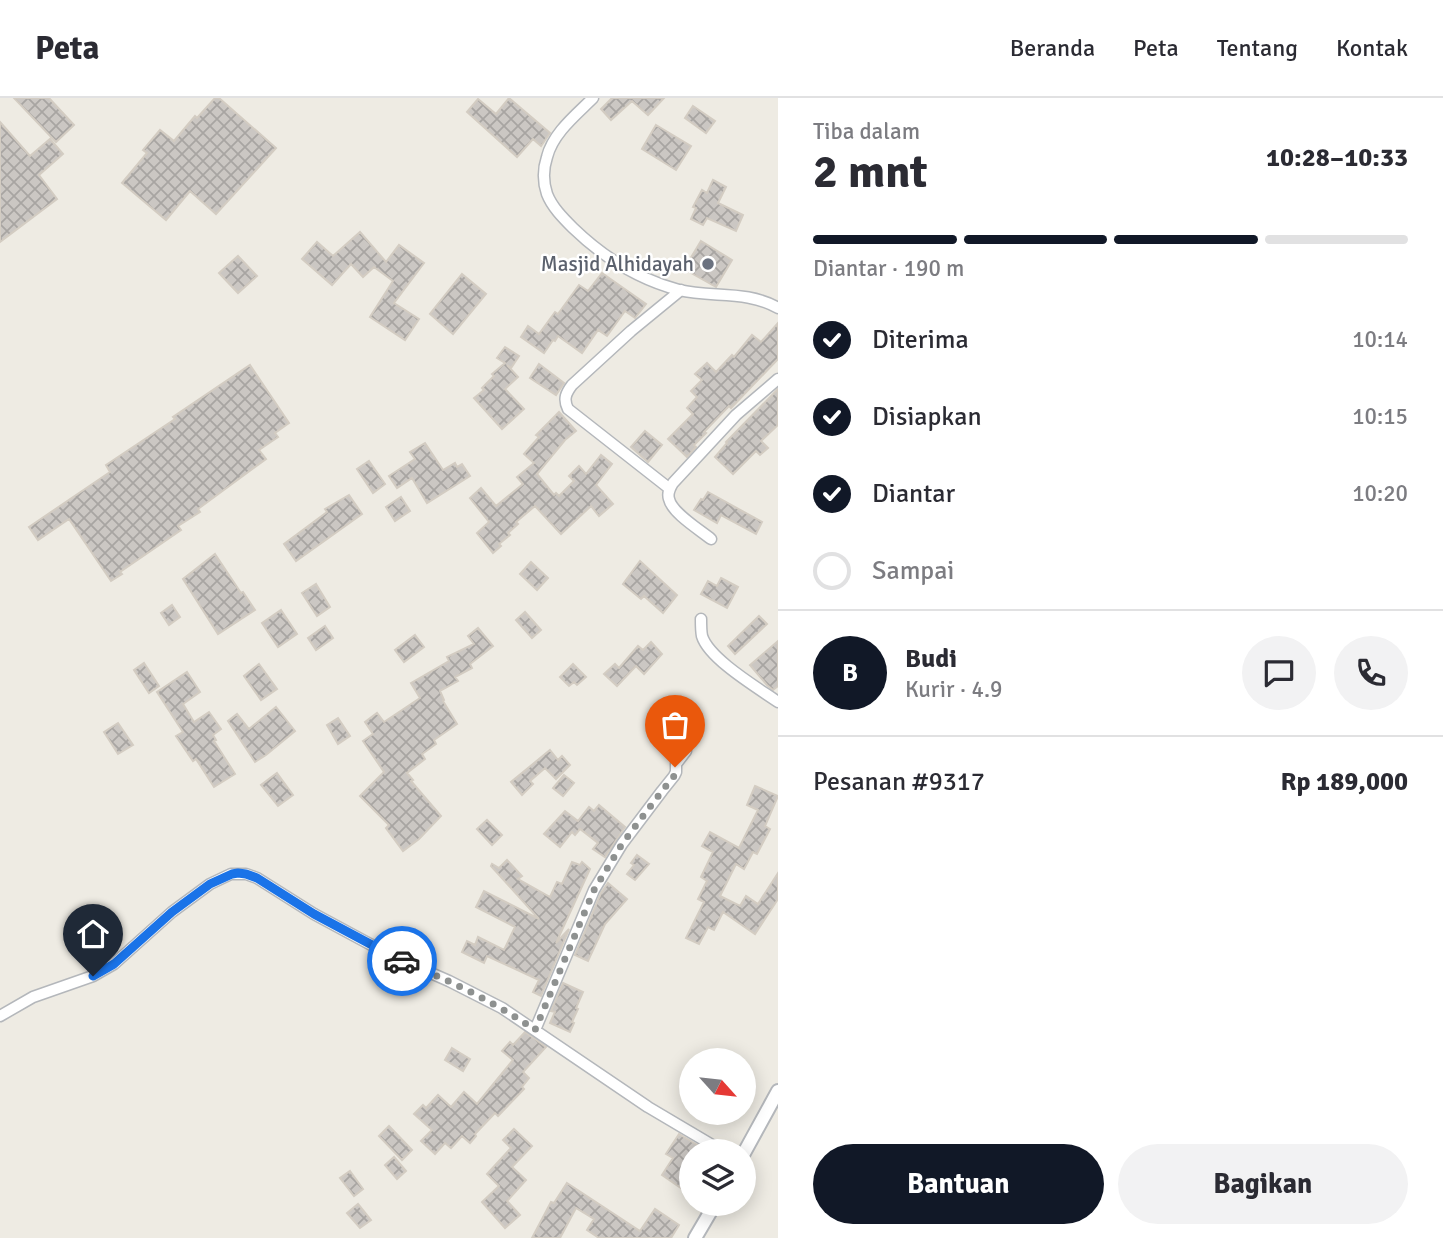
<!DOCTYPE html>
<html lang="id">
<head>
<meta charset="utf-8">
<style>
	:root { --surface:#fff; --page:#f2f2f3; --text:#2b2b33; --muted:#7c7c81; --line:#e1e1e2; --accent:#111827 }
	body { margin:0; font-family:Signika,sans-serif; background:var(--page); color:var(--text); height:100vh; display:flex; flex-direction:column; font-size:26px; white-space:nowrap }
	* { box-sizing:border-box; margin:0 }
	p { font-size:23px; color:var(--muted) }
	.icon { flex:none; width:38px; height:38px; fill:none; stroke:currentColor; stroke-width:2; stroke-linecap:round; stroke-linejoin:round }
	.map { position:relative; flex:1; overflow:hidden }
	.sheet { display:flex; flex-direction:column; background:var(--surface); width:665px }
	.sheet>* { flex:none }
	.needle { width:46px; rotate:117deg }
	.buttons { position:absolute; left:679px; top:950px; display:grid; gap:14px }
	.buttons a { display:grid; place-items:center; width:77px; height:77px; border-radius:50%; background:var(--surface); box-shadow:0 4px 18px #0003; font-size:35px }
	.pin { position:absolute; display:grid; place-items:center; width:60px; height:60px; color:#fff; margin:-72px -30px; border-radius:50% 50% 50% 0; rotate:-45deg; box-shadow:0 0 7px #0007 }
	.pin .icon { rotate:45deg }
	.courier { position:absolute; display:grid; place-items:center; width:70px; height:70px; margin:-35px; border:5px solid #1a73e8; border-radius:50%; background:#fff; color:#222; box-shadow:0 2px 9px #0007 }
	.summary em { font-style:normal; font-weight:800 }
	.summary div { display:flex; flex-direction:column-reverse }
	.summary { display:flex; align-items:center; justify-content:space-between; height:119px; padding:0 35px }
	h1 { font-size:46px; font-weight:800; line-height:52px }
	.bar { display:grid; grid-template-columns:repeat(4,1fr); gap:10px 7px; align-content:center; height:84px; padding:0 35px }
	.bar i { height:9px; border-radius:5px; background:var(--line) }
	.bar .on { background:var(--accent) }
	.bar p { grid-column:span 4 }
	.line { display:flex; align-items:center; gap:18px; padding:0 35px; border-top:2px solid var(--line) }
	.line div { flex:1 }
	.round { display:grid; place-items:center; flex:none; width:74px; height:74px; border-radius:37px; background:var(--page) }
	ol { padding:0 35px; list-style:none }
	li { display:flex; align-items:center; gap:21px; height:77px }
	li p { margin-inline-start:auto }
	li .icon { padding:7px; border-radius:50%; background:var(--accent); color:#fff; stroke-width:4 }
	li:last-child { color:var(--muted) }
	li i { width:38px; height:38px; border:4px solid var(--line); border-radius:50% }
	.button { display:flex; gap:14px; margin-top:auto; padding:14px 35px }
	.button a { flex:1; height:80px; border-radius:42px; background:var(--accent); color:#fff; font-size:28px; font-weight:800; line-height:80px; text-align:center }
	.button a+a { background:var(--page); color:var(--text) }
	header { display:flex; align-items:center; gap:42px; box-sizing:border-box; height:98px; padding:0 35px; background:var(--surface); border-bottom:2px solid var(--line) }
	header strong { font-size:33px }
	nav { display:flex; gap:38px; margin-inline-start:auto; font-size:24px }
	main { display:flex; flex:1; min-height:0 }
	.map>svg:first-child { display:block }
	.building { fill:url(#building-cross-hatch); stroke:#d3ccc2; stroke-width:2 }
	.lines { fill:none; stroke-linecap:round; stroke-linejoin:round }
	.minor-casing { stroke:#b4b7bb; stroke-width:13 }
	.tertiary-casing { stroke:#b4b7bb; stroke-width:16 }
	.minor { stroke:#fff; stroke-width:10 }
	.tertiary { stroke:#fff; stroke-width:12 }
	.done { stroke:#8e9190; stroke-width:7; stroke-dasharray:0 12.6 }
	.route { stroke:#1a73e8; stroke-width:9 }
	.worship-dot { fill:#6b7280; stroke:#fff; stroke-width:2.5 }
	.labels { text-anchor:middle; stroke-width:5; stroke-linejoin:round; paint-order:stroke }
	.worship-label { font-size:21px; fill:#5b616d; stroke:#fff; text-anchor:end }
</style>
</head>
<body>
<header>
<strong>Peta</strong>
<nav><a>Beranda</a><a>Peta</a><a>Tentang</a><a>Kontak</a></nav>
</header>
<main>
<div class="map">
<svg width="778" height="1140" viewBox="0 0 778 1140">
	<defs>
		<pattern id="building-cross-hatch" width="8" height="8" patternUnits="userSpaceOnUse" patternTransform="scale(1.75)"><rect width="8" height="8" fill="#cbc7c3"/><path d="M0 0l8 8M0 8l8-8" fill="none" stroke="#a8a5a2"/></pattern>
	</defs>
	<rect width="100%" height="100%" fill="#eeebe3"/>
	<path class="building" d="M14 0H49L74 27 56 44Z
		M215 0H219L276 50 216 116 190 93 166 122 122 85 147 55 143 52 160 32 174 43 195 18 197 20Z
		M509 0 550 35 541 48 533 41 517 59 467 14 478 1 496 16Z
		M612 0H664L648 17 632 3 611 22 601 11Z
		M693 8 715 23 706 35 685 20Z
		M0 24 30 58 50 41 63 56 39 77 57 101 0 144Z
		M656 27 691 48 676 72 642 51Z
		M713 82 726 89 718 105 743 117 736 133 707 120 703 127 691 121 696 110 693 109 702 92 707 95Z
		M360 134 386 164 399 147 424 165 394 205 419 221 405 242 370 219 393 183 374 169 363 179 351 166 332 187 302 161 317 144 333 158Z
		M701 143 732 162 716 189 684 171Z
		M238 158 257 178 238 195 219 175Z
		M602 175 646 206 635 220 625 213 607 238 598 232 582 255 558 238 555 243 553 242 544 255 521 239 528 228 539 236 555 214 558 216 579 187 588 193Z
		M462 176 486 196 453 236 430 216Z
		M778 225V261L731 310 729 308 704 334 706 335 694 347 696 349 687 359 668 341 693 316 687 310 697 299 691 293 702 282 695 276 707 265 716 274 732 257 734 259 752 237 761 244Z
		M505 249 519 258 511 270 507 267 518 279 505 291 524 311 502 331 474 300 484 292 482 290 494 278 492 276 505 265 497 260Z
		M539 266 564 285 556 297 530 280Z
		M250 267 289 325 275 335 278 339 259 352 266 361 198 411 200 414 178 428 181 432 120 474 122 476 111 483 69 421 38 442 29 429 110 374 106 367 175 321 173 319Z
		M778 291V327L761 343 768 350 760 357 756 353 733 376 715 359 727 345 726 344Z
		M559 314 576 333 565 342 537 376 554 397 556 395 559 398 574 383 569 378 579 368 586 376 601 357 612 366 596 387 613 406 599 418 591 408 561 436 535 408 516 424 518 426 508 435 510 437 499 446 501 448 493 455 477 435 489 424 470 400 481 390 496 408 523 386 517 379 534 365 524 356 539 339 536 337Z
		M645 333 662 347 648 364 631 349Z
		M425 345 443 372 455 365 457 369 462 366 470 378 427 405 412 380 397 390 389 378 415 361 410 354Z
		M369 363 385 386 373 395 357 371Z
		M708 394 762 424 756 436 721 417 717 425 694 412 701 401 703 402Z
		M349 397 362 416 296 463 284 446 327 414 325 411Z
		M401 399 410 413 395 423 386 409Z
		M215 456 241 495 243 494 255 512 218 536 183 481Z
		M640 463 677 497 663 515 644 498 641 501 623 486Z
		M531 464 548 480 537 492 520 476Z
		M721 480 738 489 727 510 701 496 708 483 717 488Z
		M316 486 330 509 317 518 302 495Z
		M172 507 180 519 169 527 161 515Z
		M281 512 297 536 278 549 262 525Z
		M525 514 541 532 532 540 516 522Z
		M759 518 767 526 735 556 728 548Z
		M325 528 333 540 316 552 308 540Z
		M478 530 493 548 470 566 472 570 455 579 458 583 440 593 444 602 443 603 457 626 434 642 436 646 422 656 425 661 407 675 413 682 411 683 441 718 419 741 403 753 386 730 389 727 360 698 384 674 363 643 373 636 365 624 377 615 384 624 420 600 411 585 449 563 447 559 474 546 468 538Z
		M415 537 424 549 404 564 395 552Z
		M778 543V588L773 592 767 587 750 567Z
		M651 544 662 556 644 576 636 568 617 588 604 576 615 566 619 570 638 548 643 552Z
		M144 565 159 588 149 595 134 572Z
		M259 566 277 591 261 602 244 578Z
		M573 566 586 579 577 587 574 584 569 588 560 579Z
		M187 574 200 594 183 606 194 624 209 614 221 631 213 637 216 642 214 643 235 676 214 689 196 661 193 663 176 638 183 634 157 594Z
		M276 609 295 633 266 657 255 664 228 623 237 616 249 631Z
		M338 620 350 638 338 646 327 627Z
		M118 625 133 647 118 656 104 634Z
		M550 652 558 662 562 658 570 667 556 681 545 670 530 683 533 686 522 697 511 684Z
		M277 675 293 697 278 708 261 687Z
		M564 677 574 685 563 698 553 690Z
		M755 688 778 698 765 728 770 731 757 756 753 754 744 771 736 766 720 798 740 808 746 798 758 806 778 775V801L755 836 723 814 714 832 708 829 699 846 686 840 704 804 698 801 707 783 701 779 713 754 702 748 710 734 739 750 758 712 747 707Z
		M599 707 625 729 605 759 593 751 598 745 580 731 575 737 572 734 560 749 544 736 565 713 578 723 589 709 594 713Z
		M487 722 502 737 492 747 477 731Z
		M637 757 649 766 635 782 627 776 634 767 631 765Z
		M507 762 522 778 518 781 550 799 557 784 562 786 572 764 580 767 582 764 590 771 556 845 569 831 541 898 533 894 539 882 487 858 484 865 462 854 467 843 475 847 478 839 504 852 515 829 476 809 484 793 539 821 491 768 492 766 499 770Z
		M608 785 627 801 605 826 588 863 575 857 601 795Z
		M563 885 583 894 576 910 578 911 572 924 574 925 570 934 550 925 555 914 551 913Z
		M525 934 546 949 523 974 529 980 522 989 524 991 498 1018 495 1015 475 1036 476 1038 470 1045 462 1038 451 1050 445 1045 435 1056 421 1043 432 1032 414 1016 423 1007 426 1010 438 997 451 1009 464 994 477 1006 513 962 502 953 510 944 513 947Z
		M452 950 470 961 463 973 445 962Z
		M389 1028 412 1052 402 1062 379 1038Z
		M514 1031 532 1048 512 1069 526 1082 507 1103 520 1117 505 1130 482 1104 499 1088 487 1076 511 1050 503 1042Z
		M679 1036 709 1054H691V1075L681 1090 662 1077 673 1060 666 1056Z
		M394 1059 406 1073 397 1081 385 1067Z
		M350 1073 363 1091 354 1098 340 1080Z
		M567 1085 640 1133 655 1111 679 1127 671 1140H599L587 1132 594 1121 576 1110 560 1140H532L551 1104 554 1105Z
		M358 1106 371 1122 360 1130 347 1115Z"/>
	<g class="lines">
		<defs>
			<path id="minor" d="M593 0C576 17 553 35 547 59 543 71 543 84 547 96 552 109 563 120 573 130 603 159 637 181 679 192 712 200 747 192 778 210
				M670 391 568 311C563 301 566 295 572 287L631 233 681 192
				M711 441C700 432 672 415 669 401 667 395 670 390 673 385L736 317 778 281
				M701 521C701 526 701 533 702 538 709 561 758 590 778 604
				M0 918 33 899 93 878 114 866 172 814 210 786 231 776H246L257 780 314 816 392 858 449 883 502 910 648 1009 724 1054
				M535 932 594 792 622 746 662 693 674 678 676 674V666L686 653"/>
			<path id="tertiary" d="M744 1055 778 993
				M695 1140 715 1106"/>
		</defs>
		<use href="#minor" class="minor-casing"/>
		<use href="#tertiary" class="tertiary-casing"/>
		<use href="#minor" class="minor"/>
		<use href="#tertiary" class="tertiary"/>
	</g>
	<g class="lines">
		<path class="done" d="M402 863C417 870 433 876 448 883 478 897 508 913 535 932L594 792 622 746 662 693 674 678 676 674 675 669"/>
		<path class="route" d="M93 878 114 866 172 814 210 786 232 776 238 775 246 776 257 780 314 816 402 863"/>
	</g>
	<circle class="worship-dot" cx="708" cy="166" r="7"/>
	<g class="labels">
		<g class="worship-label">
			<text x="694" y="173">Masjid Alhidayah</text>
		</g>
	</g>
</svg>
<div class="buttons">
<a><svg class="needle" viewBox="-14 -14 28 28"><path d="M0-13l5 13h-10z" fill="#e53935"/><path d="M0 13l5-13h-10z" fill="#7c7c81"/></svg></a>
<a><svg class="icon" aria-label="layers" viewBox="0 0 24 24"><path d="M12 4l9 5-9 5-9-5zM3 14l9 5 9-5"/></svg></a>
</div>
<div class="pin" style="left:675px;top:669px;background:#ea580c"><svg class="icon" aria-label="bag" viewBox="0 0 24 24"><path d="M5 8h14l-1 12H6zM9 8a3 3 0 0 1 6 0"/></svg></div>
<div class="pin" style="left:93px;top:878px;background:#1f2937"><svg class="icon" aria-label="home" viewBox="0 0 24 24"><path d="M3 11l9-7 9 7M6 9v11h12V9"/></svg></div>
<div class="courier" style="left:402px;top:863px"><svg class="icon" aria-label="car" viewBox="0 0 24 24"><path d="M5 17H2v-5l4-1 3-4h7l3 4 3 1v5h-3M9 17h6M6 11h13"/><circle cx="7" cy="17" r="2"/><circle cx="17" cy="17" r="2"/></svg></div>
</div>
<section class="sheet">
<div class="summary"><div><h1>2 mnt</h1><p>Tiba dalam</p></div><em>10:28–10:33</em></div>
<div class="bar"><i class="on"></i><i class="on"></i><i class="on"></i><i></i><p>Diantar · 190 m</p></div>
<ol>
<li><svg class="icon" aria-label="check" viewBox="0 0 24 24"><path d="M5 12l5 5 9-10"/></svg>Diterima<p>10:14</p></li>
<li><svg class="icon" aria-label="check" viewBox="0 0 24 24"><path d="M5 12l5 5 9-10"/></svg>Disiapkan<p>10:15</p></li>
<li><svg class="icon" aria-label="check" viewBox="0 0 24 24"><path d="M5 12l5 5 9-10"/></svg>Diantar<p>10:20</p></li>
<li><i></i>Sampai</li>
</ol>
<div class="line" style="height:126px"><b class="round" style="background:var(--accent);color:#fff">B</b><div><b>Budi</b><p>Kurir · 4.9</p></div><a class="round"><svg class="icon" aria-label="chat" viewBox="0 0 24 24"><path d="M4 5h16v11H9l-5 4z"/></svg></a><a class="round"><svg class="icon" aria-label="phone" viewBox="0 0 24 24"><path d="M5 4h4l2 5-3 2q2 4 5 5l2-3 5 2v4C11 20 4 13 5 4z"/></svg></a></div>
<div class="line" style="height:91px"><div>Pesanan #9317</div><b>Rp 189,000</b></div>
<div class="button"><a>Bantuan</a><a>Bagikan</a></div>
</section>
</main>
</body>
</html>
